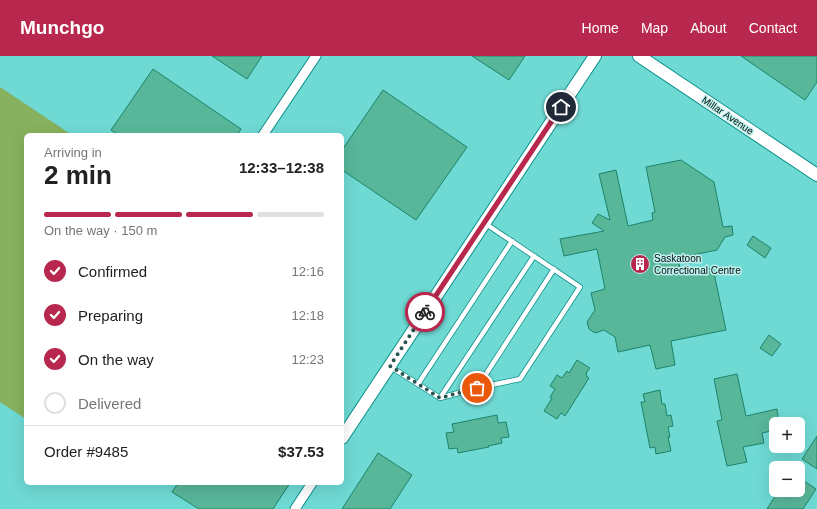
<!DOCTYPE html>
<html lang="en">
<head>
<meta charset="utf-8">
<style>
	:root { --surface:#fff; --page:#f2f2f2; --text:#222; --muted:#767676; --line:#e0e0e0; --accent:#b7274e }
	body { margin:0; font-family:Helvetica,sans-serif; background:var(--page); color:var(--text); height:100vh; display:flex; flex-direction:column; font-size:15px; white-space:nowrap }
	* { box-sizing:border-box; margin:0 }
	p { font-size:13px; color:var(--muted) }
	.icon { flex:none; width:22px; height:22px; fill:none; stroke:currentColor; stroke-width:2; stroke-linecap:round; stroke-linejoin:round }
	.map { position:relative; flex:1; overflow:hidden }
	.drawer { position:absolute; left:24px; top:77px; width:320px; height:352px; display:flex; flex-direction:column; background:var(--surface); border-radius:6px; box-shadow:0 4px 16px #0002 }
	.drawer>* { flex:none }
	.controls { position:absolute; left:769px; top:361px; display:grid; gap:8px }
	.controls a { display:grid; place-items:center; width:36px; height:36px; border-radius:6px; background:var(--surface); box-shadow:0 4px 16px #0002; font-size:20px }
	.pin { position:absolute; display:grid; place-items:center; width:34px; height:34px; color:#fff; margin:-17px; border:2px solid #fff; border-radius:50%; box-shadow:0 1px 4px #0007 }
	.courier { position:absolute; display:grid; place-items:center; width:40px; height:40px; margin:-20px; border:3px solid #b7274e; border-radius:50%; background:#fff; color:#222; box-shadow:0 1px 5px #0007 }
	.summary em { font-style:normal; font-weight:800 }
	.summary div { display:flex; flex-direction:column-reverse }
	.summary { display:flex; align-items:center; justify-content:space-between; height:68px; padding:0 20px }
	h1 { font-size:26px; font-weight:800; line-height:30px }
	.bar { display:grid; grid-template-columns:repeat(4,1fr); gap:6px 4px; align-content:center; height:48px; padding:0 20px }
	.bar i { height:5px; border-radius:3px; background:var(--line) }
	.bar .selected { background:var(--accent) }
	.bar p { grid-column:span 4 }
	.line { display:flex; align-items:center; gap:10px; padding:0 20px; border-top:1px solid var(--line) }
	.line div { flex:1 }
	ol { padding:0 20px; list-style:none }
	li { display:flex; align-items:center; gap:12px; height:44px }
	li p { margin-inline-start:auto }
	li .icon { padding:4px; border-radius:50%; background:var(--accent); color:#fff; stroke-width:4 }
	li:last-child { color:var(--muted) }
	li i { width:22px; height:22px; border:2px solid var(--line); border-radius:50% }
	header { display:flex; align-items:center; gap:24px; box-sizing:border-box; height:56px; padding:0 20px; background:var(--accent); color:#fff }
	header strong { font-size:19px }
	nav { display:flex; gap:22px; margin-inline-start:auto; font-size:14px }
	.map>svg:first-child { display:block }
	.green { fill:#87b15e }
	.building { fill:#58b699; stroke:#1c846a }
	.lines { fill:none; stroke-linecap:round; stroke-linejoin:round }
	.service-casing { stroke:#0a8f8a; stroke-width:6 }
	.minor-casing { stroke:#0a8f8a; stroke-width:11 }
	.tertiary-casing { stroke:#0a8f8a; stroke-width:14 }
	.service { stroke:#fff; stroke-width:4.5 }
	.minor { stroke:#fff; stroke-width:9 }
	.tertiary { stroke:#fff; stroke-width:12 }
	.done { stroke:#275654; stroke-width:4; stroke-dasharray:0 7.2 }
	.route { stroke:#b7274e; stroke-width:5 }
	.labels { text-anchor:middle; stroke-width:3; stroke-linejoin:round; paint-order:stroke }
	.street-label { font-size:10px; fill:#00100f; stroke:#c0f0ed }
	.poi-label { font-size:10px; fill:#00100f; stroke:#c0f0ed; text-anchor:start }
</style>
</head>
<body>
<header>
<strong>Munchgo</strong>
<nav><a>Home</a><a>Map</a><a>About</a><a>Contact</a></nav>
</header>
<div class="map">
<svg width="817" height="453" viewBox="0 0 817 453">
	<rect width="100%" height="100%" fill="#6fd9d4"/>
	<path class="green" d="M0 31 72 79H26V363L0 346Z"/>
	<path class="building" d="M212 0H262L247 23Z
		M472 0H525L509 24Z
		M741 0H817V26L805 44Z
		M153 13 241 73 237 79H118L111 74Z
		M383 34 467 91 416 164 342 114V94Z
		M681 104 714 126 723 171 732 170 733 179 725 181 717 194 678 202 681 218 713 212 726 274 671 285 675 309 656 313 650 289 618 296 615 281 604 274 595 277 589 273 587 266 595 254 591 237 605 233 597 193 564 200 560 183 604 175 592 167 598 158 610 164 599 118 616 114 628 170 653 164 652 157 655 156 646 111Z
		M753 180 771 192 765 202 747 189Z
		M769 279 781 288 772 300 760 292Z
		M577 304 590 312 586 317 587 318 586 320 589 322 565 360 561 357 557 363 544 355 552 342 550 341 555 333 550 330 557 319 562 322 567 315 569 317Z
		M737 318 746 360 777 353 779 368H776V374L762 377 764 387 743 391 747 406 727 410 717 365 722 364 714 323Z
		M660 334 662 348H665L667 360 671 359 673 370 668 371 670 381H668L671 395 656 398 655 391 650 392 641 346H645L643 338Z
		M497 359 498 367 506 366 509 381 501 382 502 387 488 390 489 391 458 397 457 392 449 393 446 377 454 376 452 368Z
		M817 380V413L802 403Z
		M378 397 412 419 390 453H342Z
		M798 421 816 433 803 453H767L779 434H798Z
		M178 427H290L273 453H199L172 436Z"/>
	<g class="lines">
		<defs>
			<path id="service" d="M391 311 440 342 477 332 520 323 580 231 486 168
				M418 328 512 185
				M477 332 554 213
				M440 342 534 200"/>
			<path id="minor" d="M263 79 316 0
				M295 453 312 427"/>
			<path id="tertiary" d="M639 0 817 119
				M342 382 595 0"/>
		</defs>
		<use href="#service" class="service-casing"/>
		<use href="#minor" class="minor-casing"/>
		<use href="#tertiary" class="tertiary-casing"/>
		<use href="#service" class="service"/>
		<use href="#minor" class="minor"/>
		<use href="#tertiary" class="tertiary"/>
	</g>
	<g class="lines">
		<path class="done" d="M425 256 390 310 440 342 477 332"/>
		<path class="route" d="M425 256 561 51"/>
	</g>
	<defs>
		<symbol id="building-disc" viewBox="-11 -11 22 22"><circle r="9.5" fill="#b7274e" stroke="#c0f0ed"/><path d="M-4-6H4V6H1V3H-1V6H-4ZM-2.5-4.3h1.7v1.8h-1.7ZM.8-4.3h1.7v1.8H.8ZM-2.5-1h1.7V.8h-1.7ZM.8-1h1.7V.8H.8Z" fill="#fff"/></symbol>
	</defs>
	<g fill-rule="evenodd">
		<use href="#building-disc" x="629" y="197" width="22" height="22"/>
	</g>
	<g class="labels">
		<g class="street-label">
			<text transform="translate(728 59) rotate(34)" y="4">Millar Avenue</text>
		</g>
		<g class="poi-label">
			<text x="654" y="206">Saskatoon<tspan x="654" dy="12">Correctional Centre</tspan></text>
		</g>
	</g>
</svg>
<div class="controls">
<a>+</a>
<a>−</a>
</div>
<div class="pin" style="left:477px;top:332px;background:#ea580c"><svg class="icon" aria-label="bag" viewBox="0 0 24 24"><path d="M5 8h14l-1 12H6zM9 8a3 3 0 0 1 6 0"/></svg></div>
<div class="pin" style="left:561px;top:51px;background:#1f2937"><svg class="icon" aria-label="home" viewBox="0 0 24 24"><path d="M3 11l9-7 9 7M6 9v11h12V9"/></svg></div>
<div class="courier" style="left:425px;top:256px"><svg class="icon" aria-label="bike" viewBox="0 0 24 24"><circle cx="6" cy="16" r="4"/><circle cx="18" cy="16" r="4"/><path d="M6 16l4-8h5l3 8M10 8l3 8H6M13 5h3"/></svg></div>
<section class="drawer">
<div class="summary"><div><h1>2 min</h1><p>Arriving in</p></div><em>12:33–12:38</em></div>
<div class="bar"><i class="selected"></i><i class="selected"></i><i class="selected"></i><i></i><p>On the way · 150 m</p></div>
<ol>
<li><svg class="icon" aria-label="check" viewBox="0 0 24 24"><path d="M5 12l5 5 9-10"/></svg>Confirmed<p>12:16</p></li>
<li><svg class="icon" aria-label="check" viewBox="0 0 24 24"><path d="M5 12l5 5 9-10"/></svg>Preparing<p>12:18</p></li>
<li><svg class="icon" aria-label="check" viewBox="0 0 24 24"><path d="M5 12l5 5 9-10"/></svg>On the way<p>12:23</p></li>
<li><i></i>Delivered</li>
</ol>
<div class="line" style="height:52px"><div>Order #9485</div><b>$37.53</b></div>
</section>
</div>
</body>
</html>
